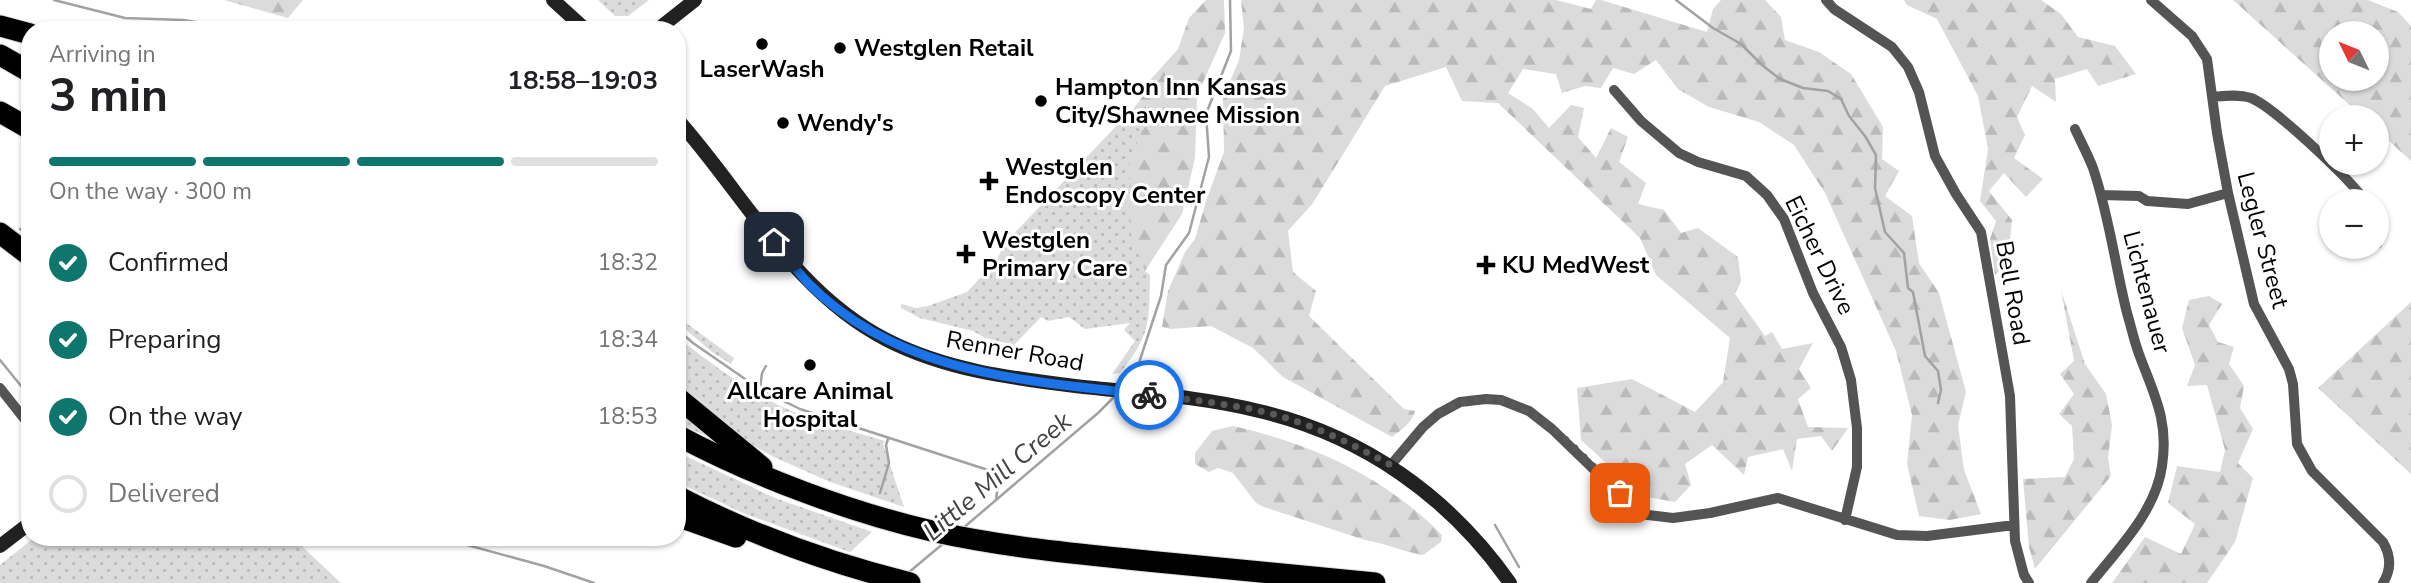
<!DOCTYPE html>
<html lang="en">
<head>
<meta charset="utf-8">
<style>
	:root { --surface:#fff; --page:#f2f2f2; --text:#202124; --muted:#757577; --line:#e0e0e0; --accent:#0f766e }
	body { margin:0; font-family:"Nunito Sans",sans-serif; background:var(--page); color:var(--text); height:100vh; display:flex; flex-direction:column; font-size:26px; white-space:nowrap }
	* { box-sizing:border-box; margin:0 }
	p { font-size:23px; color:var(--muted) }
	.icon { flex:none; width:38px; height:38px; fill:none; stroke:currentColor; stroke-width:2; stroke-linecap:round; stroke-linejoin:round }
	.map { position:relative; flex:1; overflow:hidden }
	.side { position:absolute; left:21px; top:21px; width:665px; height:525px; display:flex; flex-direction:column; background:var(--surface); border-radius:28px; box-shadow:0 2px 5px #0004 }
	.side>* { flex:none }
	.needle { width:46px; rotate:313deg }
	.fabs { position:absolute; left:2319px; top:21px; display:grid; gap:14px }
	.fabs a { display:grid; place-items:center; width:70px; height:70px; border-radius:50%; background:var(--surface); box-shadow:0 2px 5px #0004; font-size:35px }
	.pin { position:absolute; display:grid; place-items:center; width:60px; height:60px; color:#fff; margin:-30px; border-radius:14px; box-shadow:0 4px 10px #0006 }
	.courier { position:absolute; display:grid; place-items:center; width:70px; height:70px; margin:-35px; border:5px solid #1a73e8; border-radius:50%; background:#fff; color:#222; box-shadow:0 2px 9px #0007 }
	.summary em { font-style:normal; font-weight:700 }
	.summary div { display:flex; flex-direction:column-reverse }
	.summary { display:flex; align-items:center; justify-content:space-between; height:119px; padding:0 28px }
	h1 { font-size:46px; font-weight:700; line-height:52px }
	.bar { display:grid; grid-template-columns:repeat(4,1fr); gap:10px 7px; align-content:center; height:84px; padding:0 28px }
	.bar i { height:9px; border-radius:5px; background:var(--line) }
	.bar .current { background:var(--accent) }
	.bar p { grid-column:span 4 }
	ol { padding:0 28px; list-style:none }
	li { display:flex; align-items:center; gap:21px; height:77px }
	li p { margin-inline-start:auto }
	li .icon { padding:7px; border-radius:50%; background:var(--accent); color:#fff; stroke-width:4 }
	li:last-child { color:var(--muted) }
	li i { width:38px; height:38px; border:4px solid var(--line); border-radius:50% }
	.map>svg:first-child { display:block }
	.grass { fill:url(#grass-dots) }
	.forest { fill:url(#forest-firs); fill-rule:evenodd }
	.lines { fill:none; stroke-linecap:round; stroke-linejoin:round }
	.stream { stroke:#a2a2a2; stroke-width:2.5 }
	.motorway-casing { stroke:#dbdbdb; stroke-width:23 }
	.minor { stroke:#545454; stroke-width:10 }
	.secondary { stroke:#212121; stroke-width:14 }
	.motorway { stroke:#000; stroke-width:21 }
	.done { stroke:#595959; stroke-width:7; stroke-dasharray:0 12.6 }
	.route { stroke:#1a73e8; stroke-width:9 }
	.poi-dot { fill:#000; stroke:#fff; stroke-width:2.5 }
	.labels { text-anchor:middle; stroke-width:6; stroke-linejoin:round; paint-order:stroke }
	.poi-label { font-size:24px; font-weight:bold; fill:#000; stroke:#fff; text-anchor:start }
	.street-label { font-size:24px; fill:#000; stroke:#fff }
	.water-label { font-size:26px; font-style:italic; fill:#434343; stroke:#fff }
</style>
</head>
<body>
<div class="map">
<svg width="2411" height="583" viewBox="0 0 2411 583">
	<defs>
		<pattern id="grass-dots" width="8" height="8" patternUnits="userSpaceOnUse" patternTransform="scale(1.75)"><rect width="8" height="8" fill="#dbdbdb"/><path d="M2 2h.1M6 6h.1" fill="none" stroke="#bababa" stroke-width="1.8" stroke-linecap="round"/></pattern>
		<pattern id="forest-firs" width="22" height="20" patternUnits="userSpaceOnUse" patternTransform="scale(1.75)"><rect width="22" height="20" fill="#dbdbdb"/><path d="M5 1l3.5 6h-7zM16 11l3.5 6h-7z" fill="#bababa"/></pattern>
	</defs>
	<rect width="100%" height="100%" fill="#fff"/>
	<path class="grass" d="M598 0H649L628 16H615Z
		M1139 102 1160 108 1143 130 1145 271 1150 275C1149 324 1151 334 1120 373L1112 374 1135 341 1124 330 1130 323 1085 329 1069 317 1048 321 1041 317 1014 345 985 338 973 331 920 318 901 308V304L916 308 928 306 967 292 997 260 1004 244Z
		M677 311 682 320 734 358 731 364 712 352 677 322Z
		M677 337C714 366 753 395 796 413 825 425 855 432 885 441L883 444 904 507 830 482 774 457 752 445 677 388Z
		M677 407 713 439 677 423Z
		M677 452 775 498 872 532 850 552 743 513 677 482Z
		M35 537H292L341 583H0V565Z"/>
	<path class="forest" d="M224 0H303L288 18Z
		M1206 0H1224L1225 33 1197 96 1195 158 1182 214 1145 271 1129 228 1130 161 1142 131 1160 108 1139 102 1151 79 1178 49 1189 18Z
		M1241 0H1556L1591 9 1596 0H1601L1707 32 1713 9 1721 0H1765L1781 17 1785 40 1819 52 1851 74 1883 127 1882 159 1899 171 1885 196 1912 216 1919 263 1939 293 1966 392 1958 425 1964 470 1981 514 1950 520 1919 516 1907 464 1912 415 1896 351 1825 193 1794 145 1759 122 1709 107 1678 89 1656 60 1634 74 1613 68 1601 88 1585 86 1562 93 1556 74 1523 69 1508 93 1533 109 1549 128 1571 105 1584 108 1578 137 1596 158 1611 128 1628 137 1619 162 1646 183 1638 204 1664 210 1681 233 1698 228 1738 257 1741 281 1735 294 1765 336 1772 332 1782 349 1813 343 1799 369 1811 388 1798 399 1808 427 1848 428 1832 451 1821 436 1797 439 1792 471 1783 449 1748 457 1744 475 1712 445 1685 464 1691 485 1675 502 1642 496 1581 440 1577 388 1632 379 1695 412 1723 382 1730 338 1656 275 1640 238 1498 103 1462 101 1446 67 1385 86 1313 203 1288 231 1293 272 1316 291 1309 316 1404 409 1415 411C1412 423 1401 430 1392 437L1283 377 1253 348 1211 326 1171 329 1162 327 1168 291 1185 252 1195 239 1206 201 1224 152 1223 98 1239 60 1244 28Z
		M1904 0H2041L2061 14 2078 37 2115 46 2136 74 2098 86 2087 69 2055 79 2056 102 2032 86 2017 117 2025 135 2014 158 2043 179 2026 197 2004 173 1989 191 2012 220 2008 262 1995 275 1990 239 1996 221 1980 201 1988 149 1978 96 1937 19 1907 5Z
		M2233 0H2368L2398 12 2411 26V161L2377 130 2376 117H2363ZM2331 33H2376V79H2331Z
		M2061 290 2085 364 2106 394 2112 425 2108 458 2111 476 2035 569 2029 547 2023 479 2065 477 2074 459 2072 426 2059 414 2074 394 2060 374 2074 361Z
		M2209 296 2222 304 2209 325 2218 342 2234 347 2229 364 2244 386 2240 408 2253 429 2238 463 2253 478 2235 542 2207 583H2112L2145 537 2181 554 2195 524 2168 503 2177 466 2220 472 2225 450 2207 385 2187 386 2195 365 2182 328 2189 300Z
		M2411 302V474L2318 388Z
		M1233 426C1312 444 1384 476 1442 535L1441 542 1423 555C1403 552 1385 543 1365 540L1264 507 1256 503 1233 473 1218 468 1209 472 1195 464V453L1212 431Z"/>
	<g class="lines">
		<path class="stream" d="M54 0 125 18 183 20 247 30
			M1676 0 1713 28 1741 44 1762 65 1780 79 1803 88 1828 91 1841 99 1849 116 1865 136 1876 155 1875 188 1885 232 1904 253 1908 288 1913 292 1925 356 1938 371 1941 390 1938 403
			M20 229 30 236
			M677 329 693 343 761 390 800 409 988 470 998 484 996 500
			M0 360 30 397
			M1125 386 1135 375 1161 296 1166 265 1189 233 1209 157 1206 114 1231 51 1230 0
			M760 389 762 373 766 366
			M880 493 889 463 886 445 888 439
			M1495 525 1519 567
			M962 529 1098 413 1115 396
			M438 537 544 566 594 583
			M908 573 945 542"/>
		<defs>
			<path id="motorway" d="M0 26 30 34
				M0 55 30 72
				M0 112 30 129
				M0 233 30 256
				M677 397 762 467
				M677 435C753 476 852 513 936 532 1005 547 1077 554 1147 561 1223 568 1299 576 1375 583
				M677 496C752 535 829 563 910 583
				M677 516 736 537"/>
		</defs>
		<use href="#motorway" class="motorway-casing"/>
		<path class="minor" d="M1826 0 1834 9 1892 47 1908 67 1919 92 1935 156 1956 194 1981 232 2010 396 2015 541 2024 575 2029 583
			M2151 0 2192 36 2207 59 2217 133 2228 193 2254 304 2289 369 2293 384 2297 444 2312 471 2383 542C2391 556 2392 569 2383 583
			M1614 90 1641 121 1679 153 1698 162 1746 176 1767 195 1784 219 1813 293 1841 347 1851 380 1857 428V467L1845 520
			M2213 97C2225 96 2238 94 2251 98 2274 107 2350 179 2365 201
			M2075 129C2081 142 2088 155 2093 168 2109 215 2115 265 2127 313 2131 326 2134 341 2139 354 2154 395 2169 420 2162 466 2156 511 2118 549 2091 583
			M2101 195 2139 196 2147 201 2188 204 2228 193
			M2376 244H2377
			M0 388 30 426
			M1391 465 1423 427 1438 414 1460 402 1486 399 1501 400 1529 411 1552 429 1640 514 1673 518 1710 513 1778 498 1897 535 1927 536 2014 525"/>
		<path class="secondary" d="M553 0 586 30
			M657 30 695 0
			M677 119C745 195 793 292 887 340 946 370 1010 378 1075 386 1136 393 1199 396 1259 411 1362 435 1449 496 1510 583
			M0 546 30 523"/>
		<use href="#motorway" class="motorway"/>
	</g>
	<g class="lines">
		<path class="done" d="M1149 395C1185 399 1221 403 1256 410 1304 420 1348 442 1391 465 1405 448 1419 426 1438 414 1510 365 1573 448 1620 493"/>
		<path class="route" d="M774 242C785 255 796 270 808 283 900 376 1027 380 1149 395"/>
	</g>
	<g class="poi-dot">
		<circle cx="762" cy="44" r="7"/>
		<circle cx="840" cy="48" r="7"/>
		<circle cx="1041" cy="101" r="7"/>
		<circle cx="783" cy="123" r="7"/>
		<path d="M985.5 170.5h7v7h7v7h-7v7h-7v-7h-7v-7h7z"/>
		<path d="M962.5 243.5h7v7h7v7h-7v7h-7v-7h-7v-7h7z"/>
		<path d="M1482.5 254.5h7v7h7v7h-7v7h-7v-7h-7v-7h7z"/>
		<circle cx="810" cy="365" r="7"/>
	</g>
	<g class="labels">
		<g class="poi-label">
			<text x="854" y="56">Westglen Retail</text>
			<text x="762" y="77" text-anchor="middle">LaserWash</text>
			<text x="1055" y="95">Hampton Inn Kansas<tspan x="1055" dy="28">City/Shawnee Mission</tspan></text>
			<text x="797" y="131">Wendy's</text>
			<text x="1005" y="175">Westglen<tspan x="1005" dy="28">Endoscopy Center</tspan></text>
			<text x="982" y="248">Westglen<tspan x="982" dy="28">Primary Care</tspan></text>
			<text x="1502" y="273">KU MedWest</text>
			<text x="810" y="399" text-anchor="middle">Allcare Animal<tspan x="810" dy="28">Hospital</tspan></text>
		</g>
		<g class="street-label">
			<text transform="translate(2263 240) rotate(75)" y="8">Legler Street</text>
			<text transform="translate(1820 255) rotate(64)" y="8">Eicher Drive</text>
			<text transform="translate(2147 292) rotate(75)" y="8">Lichtenauer</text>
			<text transform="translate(2013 293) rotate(80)" y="8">Bell Road</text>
			<text transform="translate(1015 351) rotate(10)" y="8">Renner Road</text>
		</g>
		<g class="water-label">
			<text transform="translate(997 476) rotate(-40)" y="9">Little Mill Creek</text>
		</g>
	</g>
</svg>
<div class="fabs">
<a><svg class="needle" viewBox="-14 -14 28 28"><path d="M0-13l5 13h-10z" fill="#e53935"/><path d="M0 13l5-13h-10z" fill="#757577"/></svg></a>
<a>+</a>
<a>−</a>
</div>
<div class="pin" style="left:1620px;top:493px;background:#ea580c"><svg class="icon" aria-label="bag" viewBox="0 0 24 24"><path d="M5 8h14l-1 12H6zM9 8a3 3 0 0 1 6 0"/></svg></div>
<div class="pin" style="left:774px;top:242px;background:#1f2937"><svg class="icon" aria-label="home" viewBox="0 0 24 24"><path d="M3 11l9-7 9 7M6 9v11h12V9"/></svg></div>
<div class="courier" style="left:1149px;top:395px"><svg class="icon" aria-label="bike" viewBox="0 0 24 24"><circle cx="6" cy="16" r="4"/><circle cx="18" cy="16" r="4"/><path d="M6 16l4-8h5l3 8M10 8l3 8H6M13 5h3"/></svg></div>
<section class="side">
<div class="summary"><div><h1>3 min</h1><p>Arriving in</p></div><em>18:58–19:03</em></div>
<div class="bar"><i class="current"></i><i class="current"></i><i class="current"></i><i></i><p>On the way · 300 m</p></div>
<ol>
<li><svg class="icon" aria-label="check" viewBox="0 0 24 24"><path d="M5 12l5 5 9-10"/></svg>Confirmed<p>18:32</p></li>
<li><svg class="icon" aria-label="check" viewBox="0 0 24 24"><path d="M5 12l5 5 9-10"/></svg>Preparing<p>18:34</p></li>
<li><svg class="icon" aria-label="check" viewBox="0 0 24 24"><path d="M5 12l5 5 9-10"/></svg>On the way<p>18:53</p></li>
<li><i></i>Delivered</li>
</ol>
</section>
</div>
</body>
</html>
